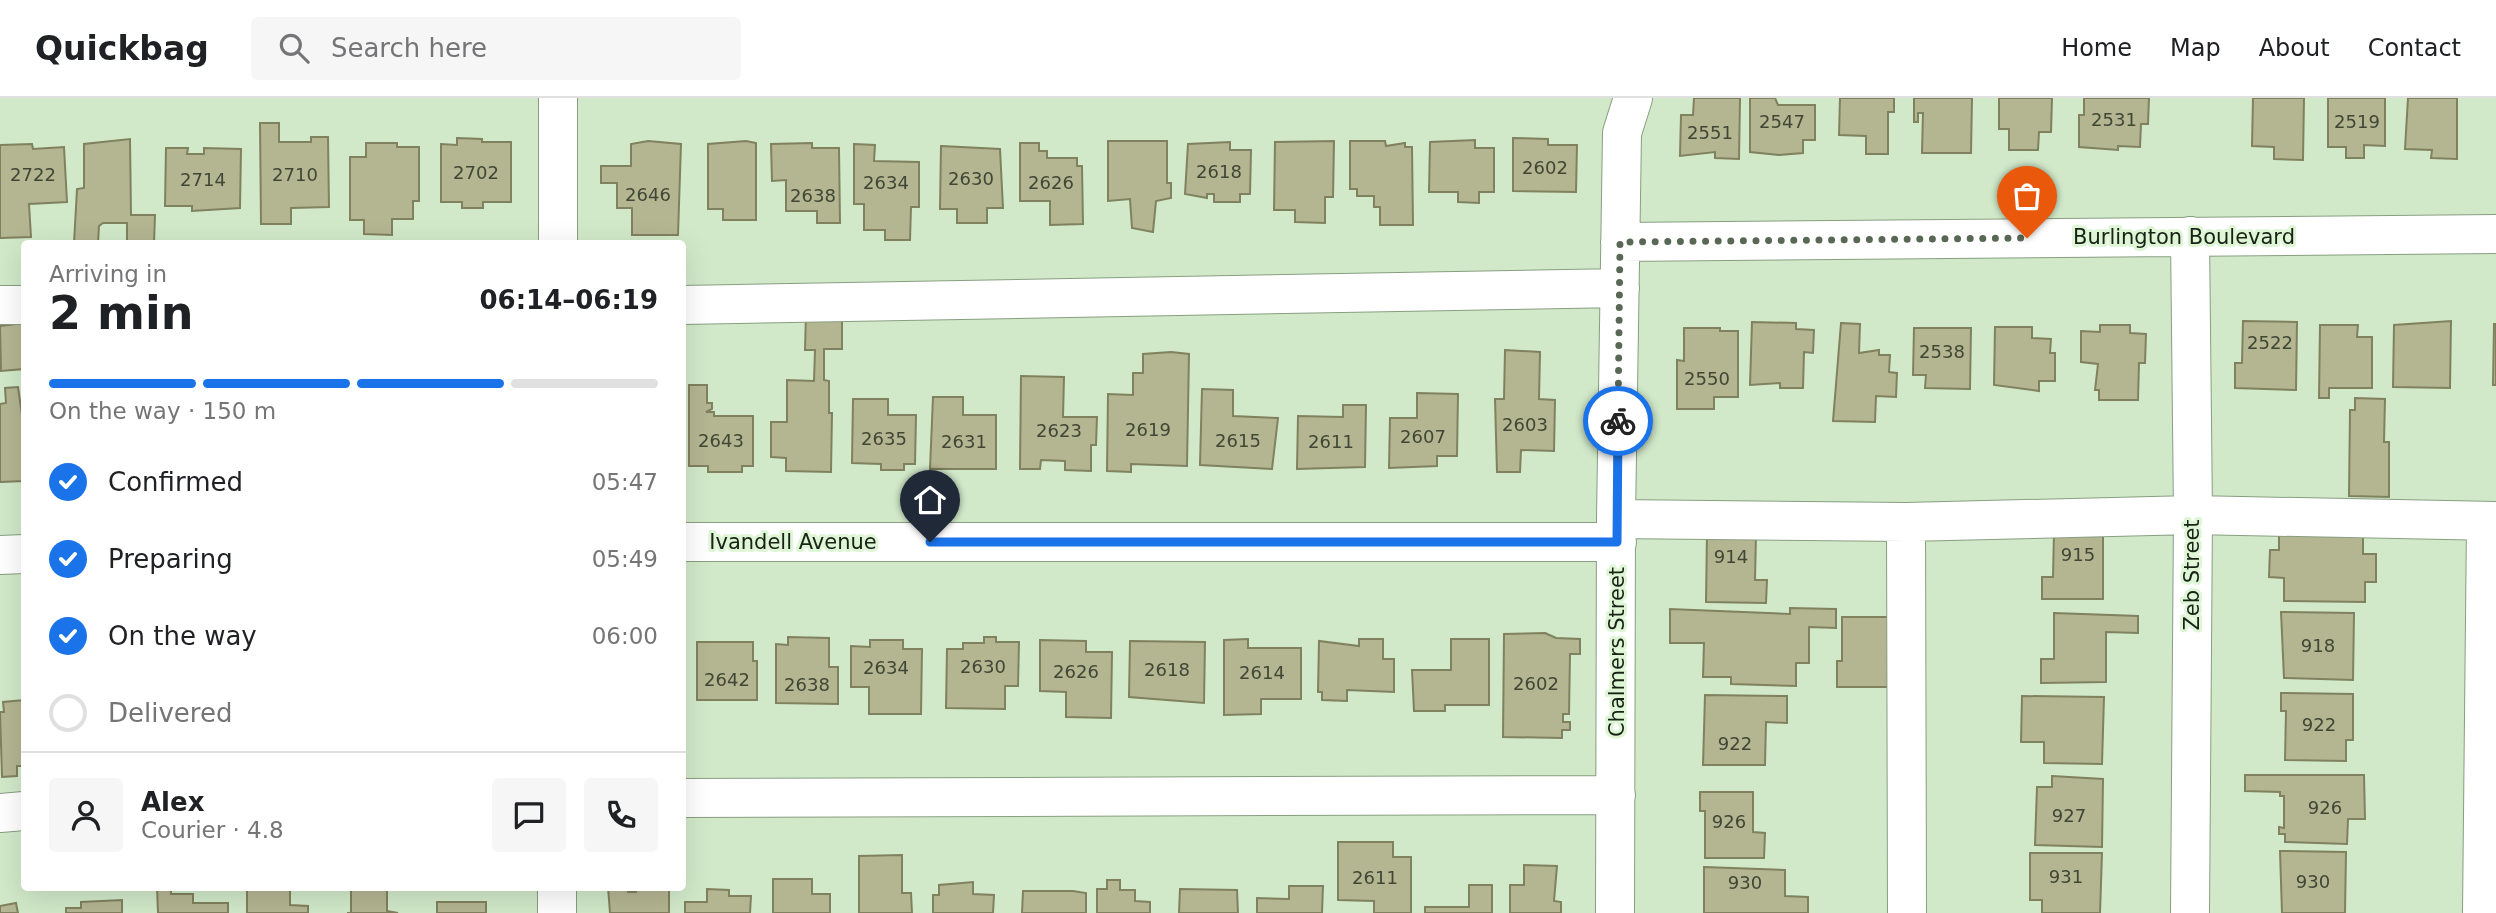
<!DOCTYPE html>
<html lang="en">
<head>
<meta charset="utf-8">
<style>
	:root { --surface:#fff; --page:#f6f6f6; --text:#202124; --muted:#757577; --line:#e0e0e0; --accent:#1a73e8 }
	body { margin:0; font-family:"DejaVu Sans",sans-serif; background:var(--page); color:var(--text); height:100vh; display:flex; flex-direction:column; font-size:26px; white-space:nowrap }
	* { box-sizing:border-box; margin:0 }
	p { font-size:23px; color:var(--muted) }
	.icon { flex:none; width:38px; height:38px; fill:none; stroke:currentColor; stroke-width:2; stroke-linecap:round; stroke-linejoin:round }
	.map { position:relative; flex:1; overflow:hidden }
	.side { position:absolute; left:21px; top:142px; width:665px; height:651px; display:flex; flex-direction:column; background:var(--surface); border-radius:7px; box-shadow:0 7px 28px #0002 }
	.side>* { flex:none }
	.pin { position:absolute; display:grid; place-items:center; width:60px; height:60px; color:#fff; margin:-72px -30px; border-radius:50% 50% 50% 0; rotate:-45deg; box-shadow:0 0 7px #0007 }
	.pin .icon { rotate:45deg }
	.courier { position:absolute; display:grid; place-items:center; width:70px; height:70px; margin:-35px; border:5px solid #1a73e8; border-radius:50%; background:#fff; color:#222; box-shadow:0 2px 9px #0007 }
	.overview em { font-style:normal; font-weight:700 }
	.overview div { display:flex; flex-direction:column-reverse }
	.overview { display:flex; align-items:center; justify-content:space-between; height:119px; padding:0 28px }
	h1 { font-size:46px; font-weight:700; line-height:52px }
	.bar { display:grid; grid-template-columns:repeat(4,1fr); gap:10px 7px; align-content:center; height:84px; padding:0 28px }
	.bar i { height:9px; border-radius:5px; background:var(--line) }
	.bar .selected { background:var(--accent) }
	.bar p { grid-column:span 4 }
	.line { display:flex; align-items:center; gap:18px; padding:0 28px; border-top:2px solid var(--line) }
	.line div { flex:1 }
	.round { display:grid; place-items:center; flex:none; width:74px; height:74px; border-radius:7px; background:var(--page) }
	ol { padding:0 28px; list-style:none }
	li { display:flex; align-items:center; gap:21px; height:77px }
	li p { margin-inline-start:auto }
	li .icon { padding:7px; border-radius:50%; background:var(--accent); color:#fff; stroke-width:4 }
	li:last-child { color:var(--muted) }
	li i { width:38px; height:38px; border:4px solid var(--line); border-radius:50% }
	header { display:flex; align-items:center; gap:42px; box-sizing:border-box; height:98px; padding:0 35px; background:var(--surface); border-bottom:2px solid var(--line) }
	header strong { font-size:33px }
	nav { display:flex; gap:38px; margin-inline-start:auto; font-size:24px }
	.search { width:490px; height:63px; background:var(--page); display:flex; align-items:center; gap:18px; box-sizing:border-box; padding:0 24px; border-radius:7px; color:var(--muted); font-size:26px }
	.map>svg:first-child { display:block }
	.building { fill:#b4b591; stroke:#80815e; stroke-width:2 }
	.lines { fill:none; stroke-linecap:round; stroke-linejoin:round }
	.minor-casing { stroke:#889e80; stroke-width:40 }
	.minor { stroke:#fff; stroke-width:38 }
	.done { stroke:#596855; stroke-width:7; stroke-dasharray:0 12.6 }
	.route { stroke:#1a73e8; stroke-width:9 }
	.labels { text-anchor:middle; stroke-width:6; stroke-linejoin:round; paint-order:stroke }
	.number-label { font-size:18px; fill:#404735 }
	.street-label { font-size:21px; fill:#192216; stroke:#def6d6 }
</style>
</head>
<body>
<header>
<strong>Quickbag</strong>
<div class="search"><svg class="icon" aria-label="search" viewBox="0 0 24 24"><circle cx="10" cy="10" r="6"/><path d="M15 15l6 6"/></svg>Search here</div>
<nav><a>Home</a><a>Map</a><a>About</a><a>Contact</a></nav>
</header>
<div class="map">
<svg width="2496" height="815" viewBox="0 0 2496 815">
	<rect width="100%" height="100%" fill="#d1e9c9"/>
	<path class="building" d="M1694 0H1740L1739 61 1715 60V54L1680 58 1681 17H1693Z
		M1750 0H1775L1778 7H1815V42H1803V55L1779 57 1750 54Z
		M1840 0H1894V14H1888V56H1866V38L1839 37Z
		M1914 0H1972L1971 55H1922L1923 15H1918V24H1914Z
		M1999 0H2052L2051 34H2039L2038 52H2009V31H1999Z
		M2084 0H2149L2148 26H2141L2140 49 2118 48V52L2079 49V17H2084Z
		M2253 0H2304L2303 62 2274 61V49L2252 48Z
		M2328 0H2385V48L2364 47V60H2346V49H2328Z
		M2408 0H2457V61L2431 60 2432 52 2405 51Z
		M260 25H279V44H311V39H328L329 109 291 110V126H261Z
		M457 40 482 41V44H511V104H483V110H462V104H441V46L457 47Z
		M1513 40 1548 41V47H1577L1576 94 1513 93Z
		M130 41 131 117H155L154 145H111V143H127V125H103L99 128 98 145H74L77 91 84 90V46Z
		M1475 42V50H1494V94H1479V105L1458 104V94H1429L1430 44Z
		M648 43 681 46 678 137H632V110H617V85H601V68H631V46Z
		M746 43 756 45V122H723V111H708V46Z
		M1108 43H1167V85H1171V100L1156 103 1153 134 1132 130 1130 101 1108 103Z
		M1334 43 1333 99H1325V125L1295 124V112H1274L1275 44Z
		M1350 43H1385L1386 48 1405 45V49H1412L1413 127H1380V109H1374V98H1357V91H1350Z
		M1230 44V52H1251L1250 96H1240V104H1214V96H1207V100L1185 96 1188 46Z
		M366 45H397V49H419V103H413V121H392V137L364 136V122H350V59H366Z
		M812 45V50H839L840 125H817V113H786V82L772 83 771 46Z
		M1020 45H1039V53H1047V60H1077V68H1082L1083 126 1050 127V103H1020Z
		M32 46 33 51 64 49 67 104 29 106 31 139 0 140V47Z
		M854 46 875 47 874 63 919 64V109H911L910 142H885V132H864V106H854Z
		M941 48 1000 51 1003 110H987V125H957V111H940Z
		M166 50H188L187 56H204V50L241 51 240 110 192 113V108H165Z
		M806 216H842V251H824V282L829 283V315H832L831 374 786 373V360L771 359V324H787V282L814 283 815 252H805Z
		M2243 223 2297 224 2296 292 2235 290V265H2242Z
		M2451 223 2450 290 2393 289 2394 227Z
		M1752 224 1796 225V231L1814 232 1813 255 1804 254 1803 290H1780V285L1750 287Z
		M24 225V271L1 273 0 228Z
		M1841 225 1860 226 1859 255 1879 252V257H1890L1889 274 1897 275 1896 299 1876 298 1875 324 1833 323Z
		M2494 226H2496V287H2493Z
		M2100 227H2130V235L2146 236 2145 265H2139L2138 302H2099V292H2095L2098 266 2081 264V233L2100 234Z
		M2320 227H2358L2357 239H2372V290H2329V300H2319Z
		M1995 229H2032V240L2051 241 2050 255H2055V283H2039V293L1994 287Z
		M1684 230H1720V233H1738V299H1714V311H1677V262L1684 263Z
		M1914 230H1971L1970 291 1925 290 1926 277H1913Z
		M1505 252 1540 254 1539 301 1555 302 1554 353 1521 352 1520 374H1497L1495 301H1504Z
		M1171 254 1189 256 1187 368 1131 366V374L1107 373 1108 296 1133 297V275H1143V256Z
		M1021 278 1064 279 1063 319H1097L1096 347H1091V373L1065 372V363L1041 362 1040 371H1020Z
		M689 287H707V305H712V311L706 314H714V318H753V368H742V374H708V368H689Z
		M18 289 24 331V383L0 384V306L6 305 5 290Z
		M1202 291 1233 292V318L1278 320 1272 371 1200 367Z
		M1417 295 1458 296 1457 358H1437V368L1389 370 1390 320H1417Z
		M933 299H963V317H996V371H930Z
		M2355 300 2385 301 2384 344H2389V399L2349 398 2350 312H2355Z
		M853 301H888V317H916L915 366H904V372H881V366L852 365Z
		M1343 307H1366L1365 369 1297 371 1298 318 1343 319Z
		M2279 431 2363 432V456H2376V484H2365V504L2284 503V480L2269 479 2270 452H2279Z
		M2054 434H2103V501H2042V479H2053Z
		M1707 435 1756 436 1755 482H1767L1766 505 1706 504Z
		M1790 510 1836 511V530L1809 529V565H1796V588L1731 586V579H1703L1704 545H1670V511L1790 516Z
		M2281 514 2354 515 2353 582 2284 580Z
		M2054 515 2138 518V535L2106 534V584L2041 585V561H2054Z
		M1842 519H1893V589H1837V563H1842Z
		M1545 535 1556 540 1580 541V556H1570L1569 616H1563V624H1570V632H1562V640L1503 639 1504 536Z
		M788 539 829 540V569H838V606L776 605V546L788 547Z
		M984 539H996V544H1019L1018 588H1005V611L946 610 947 551H963V545H984Z
		M1248 541V550H1301V601H1261V616L1224 617V542Z
		M1359 541H1383V561H1394V594L1347 592V603L1322 602V594H1318L1319 543 1359 548Z
		M1451 541H1489V607H1445V613H1414L1412 572H1451Z
		M870 542H903V551H922L921 616H869V589H851V548L870 549Z
		M1040 542 1086 543V554H1112L1111 620 1066 619V594L1040 593Z
		M1130 543 1205 544 1204 605 1129 599Z
		M697 544H753V563H757V602H697Z
		M2281 595 2353 596V642H2346V663L2285 662 2286 613H2281Z
		M1705 597 1787 598V625L1766 624 1765 667H1703Z
		M2022 598 2104 599 2102 666 2044 665V644H2021Z
		M24 602V668H17V678L2 679 0 614H4L3 604Z
		M2245 677H2364L2365 721H2348L2347 746 2285 744V736H2279V729L2284 730V698H2280V694L2245 693Z
		M2052 678 2103 681 2102 749 2035 747 2037 689H2052Z
		M1700 694H1753V734L1765 735 1764 760H1705V713H1700Z
		M1338 744H1393V759H1411V815H1374V803L1338 802Z
		M2280 753 2346 754 2345 815H2282Z
		M2030 755H2102L2100 815H2042V802H2030Z
		M902 757V795H911L912 815H859V758Z
		M1524 767 1557 768 1554 803 1561 804V815H1510V787H1524Z
		M1704 769 1785 772V798L1808 799V815H1704Z
		M773 781H812V796H830V815H773Z
		M1107 782H1120V792H1135V803L1150 804V815H1097V791H1107Z
		M973 784V796L994 797 993 815H933V797H939V787Z
		M1469 787H1492V815H1425V809H1469Z
		M1289 788H1323L1322 815H1257V800L1289 801Z
		M157 789H171V796H193V805H228V815H158Z
		M247 789H290V807L308 808V815H247Z
		M608 789H628V794H636V789H669V815H610Z
		M707 791 729 792V798H751L750 815H685V804H707Z
		M1180 791 1237 792 1238 815H1179Z
		M351 792H387V813L398 815H347H351Z
		M1023 793H1073L1086 795V815H1022Z
		M122 802V815H66V810H81V804Z
		M437 804H486V815H437Z
		M16 805 18 815H0V808Z"/>
	<g class="lines">
		<defs>
			<path id="minor" d="M2190 138 2193 417 2190 815
				M1620 144 2496 136
				M558 145V0
				M0 207H24
				M682 207 1620 190
				M1616 421 1906 424 2193 417 2496 423
				M1906 424 1907 815
				M682 444H1617
				M0 457 24 456
				M682 700 1616 697
				M0 715 24 713
				M557 815V789
				M1615 815 1616 421 1622 35 1633 0
				M2482 815 2486 423"/>
		</defs>
		<use href="#minor" class="minor-casing"/>
		<use href="#minor" class="minor"/>
	</g>
	<g class="lines">
		<path class="done" d="M1618 323 1620 144 2027 140"/>
		<path class="route" d="M930 444H1617L1618 323"/>
	</g>
	<g class="labels">
		<g class="number-label">
			<text x="2114" y="28">2531</text>
			<text x="1782" y="30">2547</text>
			<text x="2357" y="30">2519</text>
			<text x="1710" y="41">2551</text>
			<text x="1545" y="76">2602</text>
			<text x="1219" y="80">2618</text>
			<text x="476" y="81">2702</text>
			<text x="33" y="83">2722</text>
			<text x="295" y="83">2710</text>
			<text x="971" y="87">2630</text>
			<text x="203" y="88">2714</text>
			<text x="886" y="91">2634</text>
			<text x="1051" y="91">2626</text>
			<text x="648" y="103">2646</text>
			<text x="813" y="104">2638</text>
			<text x="2270" y="251">2522</text>
			<text x="1942" y="260">2538</text>
			<text x="1707" y="287">2550</text>
			<text x="1525" y="333">2603</text>
			<text x="1148" y="338">2619</text>
			<text x="1059" y="339">2623</text>
			<text x="1423" y="345">2607</text>
			<text x="884" y="347">2635</text>
			<text x="721" y="349">2643</text>
			<text x="1238" y="349">2615</text>
			<text x="964" y="350">2631</text>
			<text x="1331" y="350">2611</text>
			<text x="2078" y="463">915</text>
			<text x="1731" y="465">914</text>
			<text x="2318" y="554">918</text>
			<text x="983" y="575">2630</text>
			<text x="886" y="576">2634</text>
			<text x="1167" y="578">2618</text>
			<text x="1076" y="580">2626</text>
			<text x="1262" y="581">2614</text>
			<text x="727" y="588">2642</text>
			<text x="1536" y="592">2602</text>
			<text x="807" y="593">2638</text>
			<text x="2319" y="633">922</text>
			<text x="1735" y="652">922</text>
			<text x="2325" y="716">926</text>
			<text x="2069" y="724">927</text>
			<text x="1729" y="730">926</text>
			<text x="2066" y="785">931</text>
			<text x="1375" y="786">2611</text>
			<text x="2313" y="790">930</text>
			<text x="1745" y="791">930</text>
		</g>
		<g class="street-label">
			<text x="2184" y="146">Burlington Boulevard</text>
			<text x="793" y="451">Ivandell Avenue</text>
			<text transform="translate(2192 477) rotate(-90)" y="7">Zeb Street</text>
			<text transform="translate(1617 554) rotate(-90)" y="7">Chalmers Street</text>
		</g>
	</g>
</svg>
<div class="pin" style="left:2027px;top:140px;background:#ea580c"><svg class="icon" aria-label="bag" viewBox="0 0 24 24"><path d="M5 8h14l-1 12H6zM9 8a3 3 0 0 1 6 0"/></svg></div>
<div class="pin" style="left:930px;top:444px;background:#1f2937"><svg class="icon" aria-label="home" viewBox="0 0 24 24"><path d="M3 11l9-7 9 7M6 9v11h12V9"/></svg></div>
<div class="courier" style="left:1618px;top:323px"><svg class="icon" aria-label="bike" viewBox="0 0 24 24"><circle cx="6" cy="16" r="4"/><circle cx="18" cy="16" r="4"/><path d="M6 16l4-8h5l3 8M10 8l3 8H6M13 5h3"/></svg></div>
<section class="side">
<div class="overview"><div><h1>2 min</h1><p>Arriving in</p></div><em>06:14–06:19</em></div>
<div class="bar"><i class="selected"></i><i class="selected"></i><i class="selected"></i><i></i><p>On the way · 150 m</p></div>
<ol>
<li><svg class="icon" aria-label="check" viewBox="0 0 24 24"><path d="M5 12l5 5 9-10"/></svg>Confirmed<p>05:47</p></li>
<li><svg class="icon" aria-label="check" viewBox="0 0 24 24"><path d="M5 12l5 5 9-10"/></svg>Preparing<p>05:49</p></li>
<li><svg class="icon" aria-label="check" viewBox="0 0 24 24"><path d="M5 12l5 5 9-10"/></svg>On the way<p>06:00</p></li>
<li><i></i>Delivered</li>
</ol>
<div class="line" style="height:126px"><a class="round"><svg class="icon" aria-label="person" viewBox="0 0 24 24"><circle cx="12" cy="8" r="4"/><path d="M4 21q1-7 8-7t8 7"/></svg></a><div><b>Alex</b><p>Courier · 4.8</p></div><a class="round"><svg class="icon" aria-label="chat" viewBox="0 0 24 24"><path d="M4 5h16v11H9l-5 4z"/></svg></a><a class="round"><svg class="icon" aria-label="phone" viewBox="0 0 24 24"><path d="M5 4h4l2 5-3 2q2 4 5 5l2-3 5 2v4C11 20 4 13 5 4z"/></svg></a></div>
</section>
</div>
</body>
</html>
